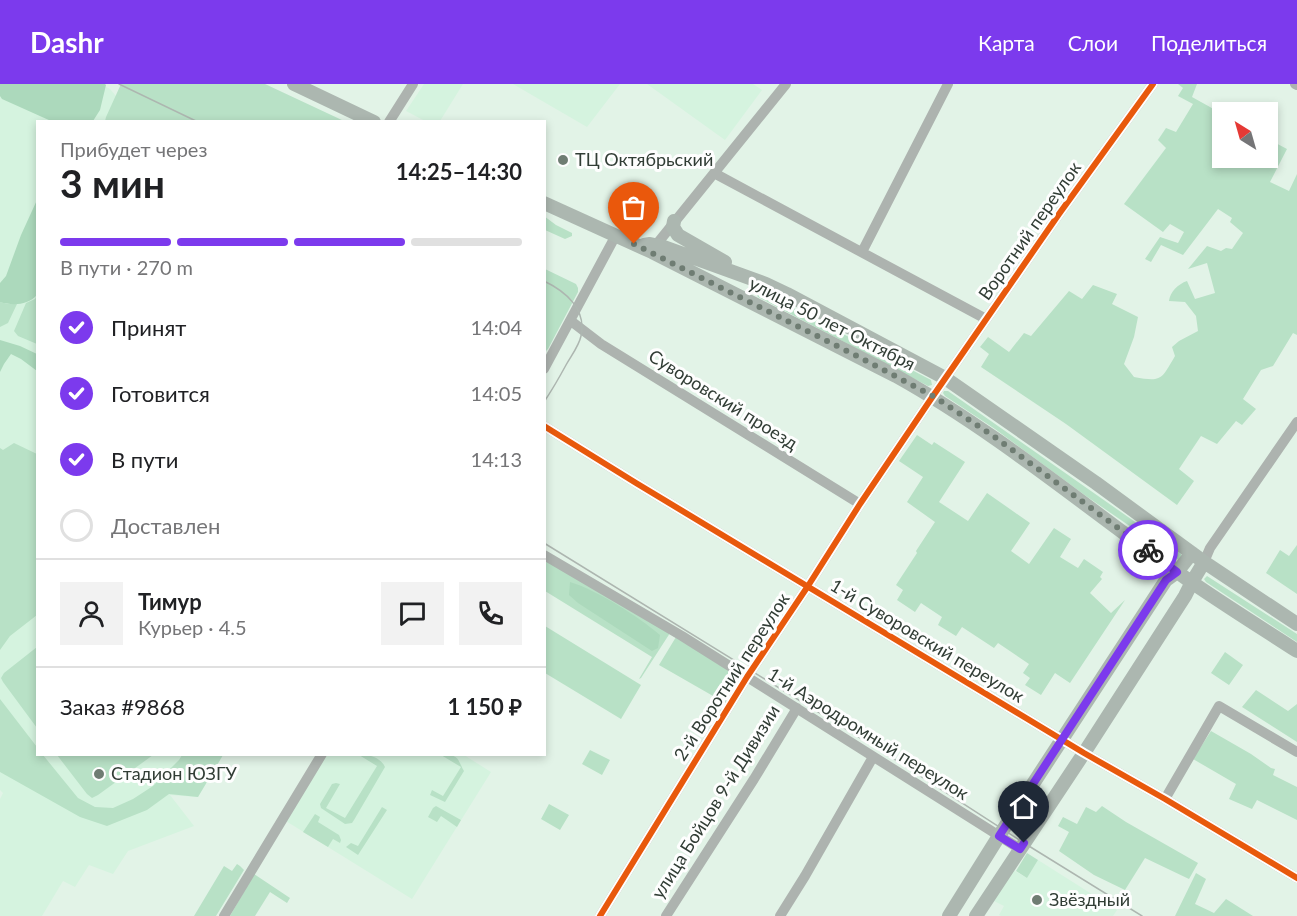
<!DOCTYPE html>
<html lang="ru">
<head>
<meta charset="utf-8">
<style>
	:root { --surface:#fff; --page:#f2f2f2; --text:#202124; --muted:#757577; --line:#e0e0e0; --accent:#7c3aed }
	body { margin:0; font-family:Lato,sans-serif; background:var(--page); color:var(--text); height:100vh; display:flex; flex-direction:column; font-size:22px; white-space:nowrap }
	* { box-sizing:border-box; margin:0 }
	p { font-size:20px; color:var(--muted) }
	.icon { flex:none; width:33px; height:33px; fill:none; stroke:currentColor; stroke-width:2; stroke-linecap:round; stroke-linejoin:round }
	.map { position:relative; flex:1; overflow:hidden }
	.panel { position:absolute; left:36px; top:36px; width:510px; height:636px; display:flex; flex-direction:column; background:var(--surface); border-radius:0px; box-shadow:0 3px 9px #0003 }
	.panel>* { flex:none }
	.needle { width:39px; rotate:323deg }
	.buttons { position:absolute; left:1212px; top:18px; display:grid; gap:12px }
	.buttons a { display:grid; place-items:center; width:66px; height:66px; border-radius:0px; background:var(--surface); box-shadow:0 3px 9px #0003; font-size:30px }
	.pin { position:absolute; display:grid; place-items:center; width:51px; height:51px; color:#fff; margin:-62px -26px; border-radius:50% 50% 50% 0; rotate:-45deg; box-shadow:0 0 6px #0007 }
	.pin .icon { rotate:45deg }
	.courier { position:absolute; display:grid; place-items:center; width:60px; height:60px; margin:-30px; border:4px solid #7c3aed; border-radius:50%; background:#fff; color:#222; box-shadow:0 2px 8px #0007 }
	.summary em { font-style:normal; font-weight:700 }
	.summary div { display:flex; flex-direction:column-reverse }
	.summary { display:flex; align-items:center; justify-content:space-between; height:102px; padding:0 24px }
	h1 { font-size:39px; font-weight:700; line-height:45px }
	.bar { display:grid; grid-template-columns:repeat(4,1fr); gap:9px 6px; align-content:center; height:72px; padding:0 24px }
	.bar i { height:8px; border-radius:4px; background:var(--line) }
	.bar .current { background:var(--accent) }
	.bar p { grid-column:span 4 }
	.line { display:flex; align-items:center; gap:15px; padding:0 24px; border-top:2px solid var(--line) }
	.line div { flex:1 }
	.round { display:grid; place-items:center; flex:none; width:63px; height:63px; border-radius:0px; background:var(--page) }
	ol { padding:0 24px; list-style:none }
	li { display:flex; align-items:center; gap:18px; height:66px }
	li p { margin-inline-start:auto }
	li .icon { padding:6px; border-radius:50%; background:var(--accent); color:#fff; stroke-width:4 }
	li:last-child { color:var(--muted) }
	li i { width:33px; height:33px; border:3px solid var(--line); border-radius:50% }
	header { display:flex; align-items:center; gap:36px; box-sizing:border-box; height:84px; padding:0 30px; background:var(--accent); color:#fff }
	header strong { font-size:28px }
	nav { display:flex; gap:33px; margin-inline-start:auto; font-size:21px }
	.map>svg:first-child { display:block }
	.built { fill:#d5f3df }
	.green { fill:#b8e1c6 }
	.forest { fill:#acd9bc }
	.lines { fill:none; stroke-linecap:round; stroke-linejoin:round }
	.minor { stroke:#adb3af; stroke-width:10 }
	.major { stroke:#acb7b0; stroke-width:14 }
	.tram { stroke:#adb6b0; stroke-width:1.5 }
	.cycleway-casing { stroke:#fefefe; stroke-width:10 }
	.cycleway { stroke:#e8590c; stroke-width:6 }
	.done { stroke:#6f7d73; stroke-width:6; stroke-dasharray:0 10.8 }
	.route { stroke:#7c3aed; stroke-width:8 }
	.poi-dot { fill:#6f7d73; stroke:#fefefe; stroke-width:2 }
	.labels { text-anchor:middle; stroke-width:6; stroke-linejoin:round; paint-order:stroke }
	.poi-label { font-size:18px; fill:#313d35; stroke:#fefefe; text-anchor:start }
	.street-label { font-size:18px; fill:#313d35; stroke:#fefefe }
</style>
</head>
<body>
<header>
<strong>Dashr</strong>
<nav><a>Карта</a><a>Слои</a><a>Поделиться</a></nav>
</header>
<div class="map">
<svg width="1297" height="832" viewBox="0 0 1297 832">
	<rect width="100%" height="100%" fill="#e2f3e7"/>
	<path class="built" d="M0 0H101L110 5 126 24 153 37 38 38V670L223 671 198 713 170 711 194 742 128 767 113 790 89 781 75 803 63 797 42 832H0V715L3 709 0 706Z
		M424 0H463L440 37H425L406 27Z
		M513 0H620L587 43Z
		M647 0H753L762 6 725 56Z
		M319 671H464L491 688 412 815 281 734Z
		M1038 776 1117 826 1113 832H1001L999 831 1004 822 990 815 1011 785 1027 794Z"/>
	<path class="green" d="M121 0H265L344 37H105L106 33Z
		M1178 0H1197L1192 13 1219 28 1224 19 1242 28H1222V74H1268V55L1287 65 1270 98 1289 107 1297 90V251L1293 249 1273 282 1261 286 1243 315 1256 325 1242 341 1236 337 1217 360 1201 352 1179 385 1194 397 1177 421 1066 340 981 283 989 270 980 263 988 253 1009 268 1024 249 1031 252 1069 207 1082 215 1093 201 1117 210 1112 220 1138 233 1134 253 1124 280 1134 293C1162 298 1161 296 1175 272L1172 263 1179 257 1198 247 1196 232 1185 218 1169 217C1170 208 1178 200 1187 197L1195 215 1215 209 1207 179 1188 185 1207 162 1221 167 1226 164 1232 165 1243 149 1230 138 1232 134 1218 125 1183 171 1161 161 1151 178 1145 175 1160 153 1178 159 1184 148 1170 140 1163 148 1124 120 1166 64 1158 56 1166 44 1176 48 1193 20 1178 12 1183 4Z
		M544 132 556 141 572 149V152L565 155 545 146Z
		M545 185 576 200 578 204V208L548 265 545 268Z
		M759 206 931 296 932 301 928 302 758 213 756 209Z
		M37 211V260L18 252 14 247 26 219 35 215Z
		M0 218 8 220H17L8 239 0 243Z
		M944 307H948L1181 470 1182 473 1179 476 1086 412 995 345 945 312 943 309Z
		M917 351 932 361 934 358 965 378 939 418 968 437 987 409 1030 439 1011 467 1029 480 1054 444 1071 455 1060 473 1078 484 1084 475 1103 488 1100 493 1102 495 1090 509 1111 529 1125 516 1070 599 1055 589 1041 611 1025 601 1030 594 1023 589 1029 580 998 559 994 564 962 543 956 552 938 541 942 533 921 519 915 528 897 516 903 506 896 501 917 469 916 467 935 438 907 418 923 393 899 377Z
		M14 359 37 370V531L10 552 0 566V364L3 366Z
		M1297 461V510L1266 489 1280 466 1289 472Z
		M544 474 670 549 641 594 639 595 652 573 545 507Z
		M1207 492 1297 550V558L1206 498 1204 495Z
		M545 542 641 601 621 635 545 589Z
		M676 553 742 593 727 620 659 581Z
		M37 563V644L3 598 1 594 4 589Z
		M1225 568 1243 581 1229 601 1211 589Z
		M1256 606 1288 627 1297 620V658L1242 623Z
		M0 615 37 663 38 670 43 671 78 714 95 723 113 724 133 715 153 702 179 676 182 671H223L198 713 169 710 147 726 107 742 80 733 0 688Z
		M1211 647 1251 670 1271 684 1275 685 1273 691 1297 703V736L1257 716 1252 725 1229 715 1236 700 1193 675Z
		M590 666 610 676 602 691 582 680Z
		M57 671H153L98 711 92 714 87 710Z
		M359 671C369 670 381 674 385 683L354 736 352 739 345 740 321 724 320 720 332 700 336 699 340 700 326 724 345 734 377 682Z
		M441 671C460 670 457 675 464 687L445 718 430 711 432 706 443 712 461 683Z
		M549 720 569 731 560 746 541 735Z
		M436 722 461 736 457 743 441 732 437 738 428 733 433 724Z
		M1102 722 1126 738 1198 779 1189 795 1145 774 1125 806 1094 791 1059 767 1069 748 1058 742 1063 733 1077 740 1086 723 1096 728Z
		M382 723 387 726 358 771 346 763 351 759 358 762Z
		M315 730 320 733 318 738 339 751 341 756 340 759 333 755 328 763 303 748Z
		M1027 769 1038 776 1027 794 1016 787Z
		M237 780 240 782 244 786 216 832H194L224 782 232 787Z
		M1196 789 1206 795 1195 820 1214 829 1226 815 1253 832H1175Z
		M254 790 290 814 287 819 270 808 255 832H230Z"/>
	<path class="forest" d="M0 0H105L106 1 100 26 93 37H51L2 15 0 12Z
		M37 116V211C28 221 13 222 0 218V199L6 192 21 151Z
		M0 256 20 262 37 270V287L21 275 11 270 4 280 0 288Z
		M570 498C597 506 639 533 660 551L658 564 652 567 578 519 569 511Z"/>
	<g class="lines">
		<path class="minor" d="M1295 0 1297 1
			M389 38 413 0
			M714 89 986 235
			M653 166 656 161 786 0
			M862 168 948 0
			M571 237 601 260 860 420
			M544 285 616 151
			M544 342 636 399 1084 669 1165 715 1297 794
			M544 471 682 552 1020 765
			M1204 478 1210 464 1297 338
			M1165 715 1219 622 1297 668
			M224 832 322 670
			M600 832 747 593 808 502 860 420 933 312 1059 130 1153 0
			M666 832 754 695 797 624
			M780 832 805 792 873 673"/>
		<path class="major" d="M294 0 374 38
			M544 119 652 168 896 292C1000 350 1090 427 1187 495 1223 520 1260 543 1297 567
			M674 137 673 143 678 151 725 178
			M644 161 650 160 664 163 766 200 787 210 945 294 1096 399 1204 478 1297 540
			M949 832 999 752 1166 496 1177 488 1192 469
			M976 832 1084 669 1185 512 1192 498 1204 478"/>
		<path class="tram" d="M119 0 198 38
			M544 197C565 207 587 225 581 252 579 262 571 272 566 281 559 294 552 306 544 318
			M544 459 888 671 1024 759 1142 832"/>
		<defs>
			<path id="cycleway" d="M544 342 636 399 1084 669 1165 715 1297 794
				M600 832 747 593 808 502 860 420 933 312 1059 130 1153 0"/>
		</defs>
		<use href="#cycleway" class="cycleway-casing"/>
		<use href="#cycleway" class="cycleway"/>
	</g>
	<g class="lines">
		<path class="done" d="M634 160 855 271 933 312 992 351 1148 466"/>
		<path class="route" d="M1024 759 1020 765 999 752 1166 496 1177 488 1148 466"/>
	</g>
	<g class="poi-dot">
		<circle cx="563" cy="76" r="6"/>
		<circle cx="99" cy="690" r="6"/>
		<circle cx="1037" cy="816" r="6"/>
	</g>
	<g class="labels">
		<g class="poi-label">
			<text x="575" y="82">ТЦ Октябрьский</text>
			<text x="111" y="696">Стадион ЮЗГУ</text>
			<text x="1049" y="822">Звёздный</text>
		</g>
		<g class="street-label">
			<text transform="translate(1030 147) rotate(-55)" y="6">Воротний переулок</text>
			<text transform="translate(832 240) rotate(27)" y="6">улица 50 лет Октября</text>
			<text transform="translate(723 316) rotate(32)" y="6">Суворовский проезд</text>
			<text transform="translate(927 557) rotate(31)" y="6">1-й Суворовский переулок</text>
			<text transform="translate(732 593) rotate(-57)" y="6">2-й Воротний переулок</text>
			<text transform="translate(868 650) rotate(32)" y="6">1-й Аэродромный переулок</text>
			<text transform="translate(716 718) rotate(-58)" y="6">улица Бойцов 9-й Дивизии</text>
		</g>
	</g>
</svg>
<div class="buttons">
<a><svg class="needle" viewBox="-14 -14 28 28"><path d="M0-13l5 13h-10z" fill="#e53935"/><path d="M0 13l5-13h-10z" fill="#757577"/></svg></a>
</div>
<div class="pin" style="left:634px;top:160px;background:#ea580c"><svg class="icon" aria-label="bag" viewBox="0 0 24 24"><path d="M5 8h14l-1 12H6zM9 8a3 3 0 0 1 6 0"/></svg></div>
<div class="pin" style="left:1024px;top:759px;background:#1f2937"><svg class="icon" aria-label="home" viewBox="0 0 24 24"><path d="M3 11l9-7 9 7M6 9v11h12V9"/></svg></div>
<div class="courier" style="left:1148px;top:466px"><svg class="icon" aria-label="bike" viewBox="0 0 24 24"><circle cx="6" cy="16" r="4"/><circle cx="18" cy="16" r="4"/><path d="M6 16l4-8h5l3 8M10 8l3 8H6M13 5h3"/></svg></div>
<section class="panel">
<div class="summary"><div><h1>3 мин</h1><p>Прибудет через</p></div><em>14:25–14:30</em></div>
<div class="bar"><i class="current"></i><i class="current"></i><i class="current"></i><i></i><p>В пути · 270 m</p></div>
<ol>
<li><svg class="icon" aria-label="check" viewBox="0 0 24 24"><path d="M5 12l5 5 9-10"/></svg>Принят<p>14:04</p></li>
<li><svg class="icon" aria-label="check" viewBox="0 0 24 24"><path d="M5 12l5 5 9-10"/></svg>Готовится<p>14:05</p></li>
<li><svg class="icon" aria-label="check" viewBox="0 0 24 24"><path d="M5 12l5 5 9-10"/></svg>В пути<p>14:13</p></li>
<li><i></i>Доставлен</li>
</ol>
<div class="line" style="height:108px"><a class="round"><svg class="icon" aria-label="person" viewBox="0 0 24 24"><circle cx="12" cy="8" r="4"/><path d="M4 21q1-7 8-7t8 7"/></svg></a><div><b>Тимур</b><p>Курьер · 4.5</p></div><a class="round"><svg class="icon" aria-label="chat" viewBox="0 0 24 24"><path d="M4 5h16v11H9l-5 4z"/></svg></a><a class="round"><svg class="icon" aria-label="phone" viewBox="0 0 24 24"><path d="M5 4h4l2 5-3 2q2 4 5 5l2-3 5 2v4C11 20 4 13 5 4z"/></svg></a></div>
<div class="line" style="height:78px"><div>Заказ #9868</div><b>1 150 ₽</b></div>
</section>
</div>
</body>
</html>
